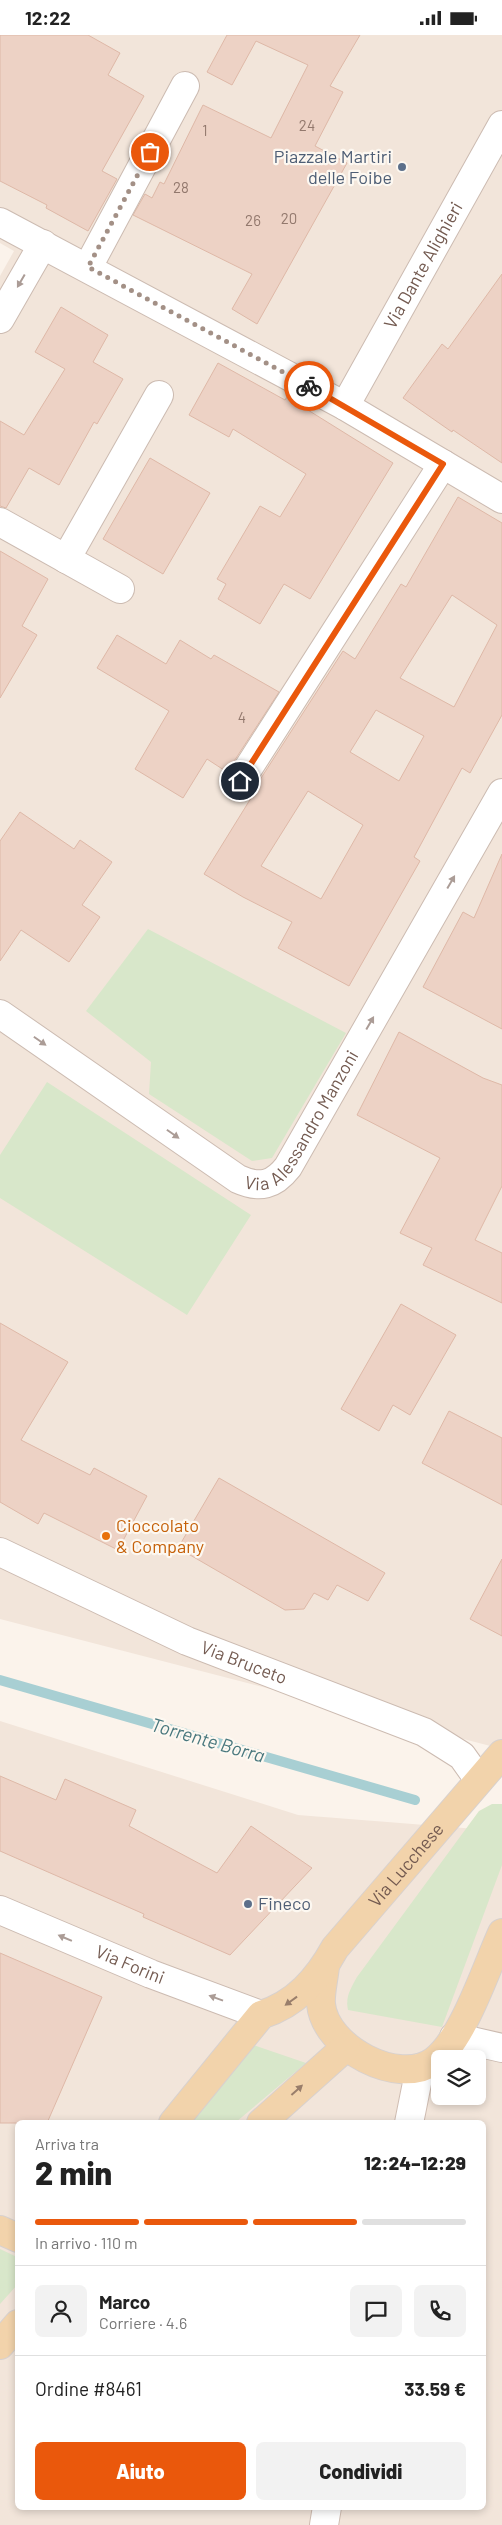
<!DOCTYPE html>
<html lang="it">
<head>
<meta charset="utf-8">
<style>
	:root { --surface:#fff; --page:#f2f2f2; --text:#222; --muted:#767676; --line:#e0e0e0; --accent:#ea580c }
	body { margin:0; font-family:Barlow,sans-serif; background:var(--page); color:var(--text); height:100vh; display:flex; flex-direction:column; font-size:19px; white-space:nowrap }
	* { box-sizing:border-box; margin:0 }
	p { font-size:16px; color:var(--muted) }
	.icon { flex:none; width:28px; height:28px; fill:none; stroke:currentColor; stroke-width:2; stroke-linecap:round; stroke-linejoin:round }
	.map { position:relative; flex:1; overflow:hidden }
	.side { position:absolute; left:15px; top:2085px; width:471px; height:390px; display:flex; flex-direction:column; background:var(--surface); border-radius:8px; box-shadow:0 2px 8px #0003 }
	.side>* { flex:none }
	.fabs { position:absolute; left:431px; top:2015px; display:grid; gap:10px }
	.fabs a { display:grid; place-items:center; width:55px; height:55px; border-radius:8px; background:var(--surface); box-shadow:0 2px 8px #0003; font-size:25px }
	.pin { position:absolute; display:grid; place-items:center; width:42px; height:42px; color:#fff; margin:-21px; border:2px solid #fff; border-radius:50%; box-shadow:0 1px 5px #0007 }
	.courier { position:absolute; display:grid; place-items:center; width:50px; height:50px; margin:-25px; border:4px solid #ea580c; border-radius:50%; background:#fff; color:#222; box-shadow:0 1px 6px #0007 }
	.summary em { font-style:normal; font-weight:800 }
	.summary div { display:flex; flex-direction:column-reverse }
	.summary { display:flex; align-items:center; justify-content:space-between; height:85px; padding:0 20px }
	h1 { font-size:32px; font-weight:800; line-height:38px }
	.bar { display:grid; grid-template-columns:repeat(4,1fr); gap:8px 5px; align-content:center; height:60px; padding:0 20px }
	.bar i { height:6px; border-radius:4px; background:var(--line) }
	.bar .active { background:var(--accent) }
	.bar p { grid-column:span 4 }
	.line { display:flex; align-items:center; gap:12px; padding:0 20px; border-top:1px solid var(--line) }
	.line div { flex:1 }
	.round { display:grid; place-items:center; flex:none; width:52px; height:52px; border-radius:8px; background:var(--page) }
	.primary-button { display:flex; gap:10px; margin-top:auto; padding:10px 20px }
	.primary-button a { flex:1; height:58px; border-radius:8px; background:var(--accent); color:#fff; font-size:20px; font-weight:800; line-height:58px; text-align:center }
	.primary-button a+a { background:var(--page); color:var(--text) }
	.status { display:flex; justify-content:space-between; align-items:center; height:35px; padding:0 25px; background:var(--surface); direction:ltr }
	.status svg { height:14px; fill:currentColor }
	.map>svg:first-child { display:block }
	.residential { fill:#f2e5da; fill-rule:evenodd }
	.green { fill:#d8e7ca }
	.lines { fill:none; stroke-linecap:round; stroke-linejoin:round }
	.stream { stroke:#a8cfd3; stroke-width:10 }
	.building { fill:#edd2c5; stroke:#deb8a7; fill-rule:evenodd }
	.minor-casing { stroke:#ccbbb1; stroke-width:30 }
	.secondary-casing { stroke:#d0bdb2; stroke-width:30 }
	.primary-casing { stroke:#d8d1ce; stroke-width:30 }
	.minor { stroke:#fff; stroke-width:28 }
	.secondary { stroke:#fff; stroke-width:28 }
	.primary { stroke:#f2d3ab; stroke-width:28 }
	.oneway { fill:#ab9c96 }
	.oneway2 { fill:#997e6b }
	.done { stroke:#a39086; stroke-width:5; stroke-dasharray:0 9 }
	.route { stroke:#ea580c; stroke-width:6 }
	.service-dot { fill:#5c6f8a; stroke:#fdf8f1; stroke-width:2 }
	.food-dot { fill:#e8710a; stroke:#fdf8f1; stroke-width:2 }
	.labels { text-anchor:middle; stroke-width:4.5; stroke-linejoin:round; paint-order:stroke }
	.number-label { font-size:15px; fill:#92786d }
	.service-label { font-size:18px; fill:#4e5e75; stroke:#fdf8f1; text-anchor:end }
	.street-label { font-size:18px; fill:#735a50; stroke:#fdf8f1 }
	.food-label { font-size:18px; fill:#c56008; stroke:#fdf8f1; text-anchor:start }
	.water-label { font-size:19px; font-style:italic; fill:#48777d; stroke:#fdf8f1 }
</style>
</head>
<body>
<div class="status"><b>12:22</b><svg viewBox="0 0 49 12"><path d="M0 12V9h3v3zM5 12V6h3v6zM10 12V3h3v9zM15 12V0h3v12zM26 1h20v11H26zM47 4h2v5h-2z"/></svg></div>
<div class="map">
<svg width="502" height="2490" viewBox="0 0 502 2490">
	<rect width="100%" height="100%" fill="#fbf3eb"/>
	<path class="residential" d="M0 0H502V1714L0 1584V241L14 216 0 208Z
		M0 1686 298 1780 502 1796V2490H0ZM440 2024H478V2061H440ZM18 2088H484V2472H18Z"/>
	<path class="green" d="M148 894 346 998 272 1123 252 1126 149 1059 151 1027 86 976Z
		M47 1047 251 1180 187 1280 0 1163V1120Z
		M492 1769H502V1830L442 1992 348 1975C345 1962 351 1953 357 1942L479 1776Z
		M253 2010 306 2028 236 2087 190 2088Z
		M0 2214 17 2222 18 2249 0 2269Z"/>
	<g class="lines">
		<path class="stream" d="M0 1645 415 1765"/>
	</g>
	<path class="building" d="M0 0H88L120 18 108 40 144 61 102 136 117 144 88 196 46 173 47 170 0 146Z
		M227 0H360L330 51 343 57 315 111 347 128 257 289 232 274 252 239 133 180 145 159 152 163 160 147 164 149 203 70 271 103 308 30 256 6 232 50 207 37Z
		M502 239V428L453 395 452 397 403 363 442 309 448 314Z
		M61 272 108 300 93 327 123 344 97 389 94 387 59 450 29 433 6 473 0 471V386L24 400 65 334 35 317Z
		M218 328 285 365 287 362 393 428 310 564 284 549 260 589 218 564 226 549 217 544 260 471 280 482 306 439 233 394 229 402 189 380Z
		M150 423 210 458 163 539 103 504Z
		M458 462 502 488V680L470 738 462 733 414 822 420 826 349 951 278 913 292 887 243 862 204 839 256 755 254 754 343 616 355 624 401 549 406 552ZM452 560 497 590 454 672 400 643ZM376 675 424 701 399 746 350 717ZM308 756 363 790 321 864 261 831Z
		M0 516 48 544 22 591 37 600 0 663Z
		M117 600 166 629 180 605 211 624 214 620 279 657 227 737 207 724 183 763 135 734 169 676 97 633Z
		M20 777 74 814 80 805 112 827 82 870 100 882 69 927 21 895 0 926V806Z
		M502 819V994L423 952 463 877 474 883Z
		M399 997 483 1043 502 1050V1151L475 1205 502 1218V1268L423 1230 432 1213 400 1198 440 1123 357 1080Z
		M401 1269 456 1300 410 1380 393 1370 379 1396 341 1374Z
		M0 1288 68 1327 21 1405 90 1440 94 1433 147 1461 118 1515 44 1478 38 1489 0 1467Z
		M449 1376 502 1403V1470L422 1428Z
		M219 1443 385 1538 368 1566 337 1550 328 1565 314 1558 304 1574 285 1575 178 1513Z
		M502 1524V1601L470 1584Z
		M0 1741 56 1765 65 1744 136 1775 129 1791 217 1838 251 1791 312 1833 230 1920 143 1882 144 1879 0 1816Z
		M0 1918 102 1962 47 2088H0Z"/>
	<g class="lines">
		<defs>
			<g id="minor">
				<path d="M0 187 345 371 502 464"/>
				<path d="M88 232 185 51"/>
				<path d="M0 284 43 209"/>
				<path id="s1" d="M345 371 502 90"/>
				<path d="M0 487 120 554"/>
				<path d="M66 524 159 360"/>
				<path d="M240 746 443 429"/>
				<path id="s2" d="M0 979 238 1144C260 1154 274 1150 288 1132L502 758"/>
				<path id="s3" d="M0 1517 187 1606 424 1697 462 1721 479 1745"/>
				<path id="s4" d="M0 1875 151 1939 261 1980"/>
				<path d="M454 2002 502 2013"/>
			</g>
			<path id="secondary" d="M409 2088 420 2033
				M324 2490 327 2472"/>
			<g id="primary">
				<path d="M325 1931C324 1943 320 1958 321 1969 325 2013 399 2052 434 2026 463 2005 487 1931 502 1898"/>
				<path id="s5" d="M173 2088 261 1980C296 1969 318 1944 335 1913L502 1719"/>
				<path d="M261 2088 346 2012"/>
				<path d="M0 2195 18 2203"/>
				<path d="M0 2310 18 2289"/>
			</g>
		</defs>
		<use href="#minor" class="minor-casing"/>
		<use href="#secondary" class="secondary-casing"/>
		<use href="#primary" class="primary-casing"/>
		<use href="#minor" class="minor"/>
		<use href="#secondary" class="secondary"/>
		<use href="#primary" class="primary"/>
	</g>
	<defs><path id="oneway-solid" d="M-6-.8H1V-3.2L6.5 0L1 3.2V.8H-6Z" transform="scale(1.25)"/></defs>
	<g class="oneway">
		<use href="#oneway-solid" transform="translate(21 246) rotate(120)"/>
		<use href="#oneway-solid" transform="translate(451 847) rotate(-60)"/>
		<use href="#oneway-solid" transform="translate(370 988) rotate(-60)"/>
		<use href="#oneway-solid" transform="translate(40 1006) rotate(35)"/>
		<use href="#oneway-solid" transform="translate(173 1099) rotate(35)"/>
		<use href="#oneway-solid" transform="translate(65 1903) rotate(-157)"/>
		<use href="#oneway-solid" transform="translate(216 1963) rotate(-160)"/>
	</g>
	<g class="oneway2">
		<use href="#oneway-solid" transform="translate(291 1966) rotate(144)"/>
		<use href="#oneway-solid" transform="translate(297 2055) rotate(-42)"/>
	</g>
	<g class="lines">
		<path class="done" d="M150 117 88 232 309 351"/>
		<path class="route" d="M240 746 443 429 309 351"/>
	</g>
	<g class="service-dot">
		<circle cx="402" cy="132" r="5"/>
		<circle cx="248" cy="1869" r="5"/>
	</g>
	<circle class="food-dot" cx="106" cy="1501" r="5"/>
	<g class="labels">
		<g class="number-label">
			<text x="307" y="96">24</text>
			<text x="205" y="101">1</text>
			<text x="181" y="158">28</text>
			<text x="289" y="189">20</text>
			<text x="253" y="191">26</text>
			<text x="242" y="688">4</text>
		</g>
		<g class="service-label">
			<text x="392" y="128">Piazzale Martiri<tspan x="392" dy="21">delle Foibe</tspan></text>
			<text x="258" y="1875" text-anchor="start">Fineco</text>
		</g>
		<g class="street-label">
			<text dy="6" stroke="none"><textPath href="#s1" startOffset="161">Via Dante Alighieri</textPath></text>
			<text dy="6" stroke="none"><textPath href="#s2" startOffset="388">Via Alessandro Manzoni</textPath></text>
			<text dy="6" stroke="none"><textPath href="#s3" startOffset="268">Via Bruceto</textPath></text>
			<text dy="6" stroke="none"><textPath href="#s5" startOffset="351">Via Lucchese</textPath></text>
			<text dy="6" stroke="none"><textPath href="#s4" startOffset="141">Via Forini</textPath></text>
		</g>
		<g class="food-label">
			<text x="116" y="1497">Cioccolato<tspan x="116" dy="21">&amp; Company</tspan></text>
		</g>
		<g class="water-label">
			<text transform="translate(208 1705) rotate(16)" y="7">Torrente Borra</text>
		</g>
	</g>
</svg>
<div class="fabs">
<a><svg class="icon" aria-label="layers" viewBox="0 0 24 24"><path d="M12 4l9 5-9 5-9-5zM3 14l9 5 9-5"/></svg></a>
</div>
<div class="pin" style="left:150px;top:117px;background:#ea580c"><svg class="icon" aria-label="bag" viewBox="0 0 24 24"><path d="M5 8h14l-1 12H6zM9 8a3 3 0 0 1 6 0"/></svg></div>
<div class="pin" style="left:240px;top:746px;background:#1f2937"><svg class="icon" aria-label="home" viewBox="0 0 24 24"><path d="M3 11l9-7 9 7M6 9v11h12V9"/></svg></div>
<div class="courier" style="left:309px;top:351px"><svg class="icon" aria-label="bike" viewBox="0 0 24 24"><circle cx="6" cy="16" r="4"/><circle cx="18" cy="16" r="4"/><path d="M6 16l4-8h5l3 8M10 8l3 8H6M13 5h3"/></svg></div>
<section class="side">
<div class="summary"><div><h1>2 min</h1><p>Arriva tra</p></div><em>12:24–12:29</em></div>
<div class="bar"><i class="active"></i><i class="active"></i><i class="active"></i><i></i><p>In arrivo · 110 m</p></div>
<div class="line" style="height:90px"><a class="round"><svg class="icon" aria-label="person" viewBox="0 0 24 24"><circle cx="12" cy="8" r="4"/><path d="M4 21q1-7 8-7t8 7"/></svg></a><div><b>Marco</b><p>Corriere · 4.6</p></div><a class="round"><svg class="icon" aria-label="chat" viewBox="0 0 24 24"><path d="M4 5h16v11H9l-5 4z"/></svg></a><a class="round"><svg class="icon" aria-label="phone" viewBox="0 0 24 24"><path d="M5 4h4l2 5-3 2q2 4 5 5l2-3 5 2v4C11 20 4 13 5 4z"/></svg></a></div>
<div class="line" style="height:65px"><div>Ordine #8461</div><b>33.59 €</b></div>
<div class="primary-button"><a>Aiuto</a><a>Condividi</a></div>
</section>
</div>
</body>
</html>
